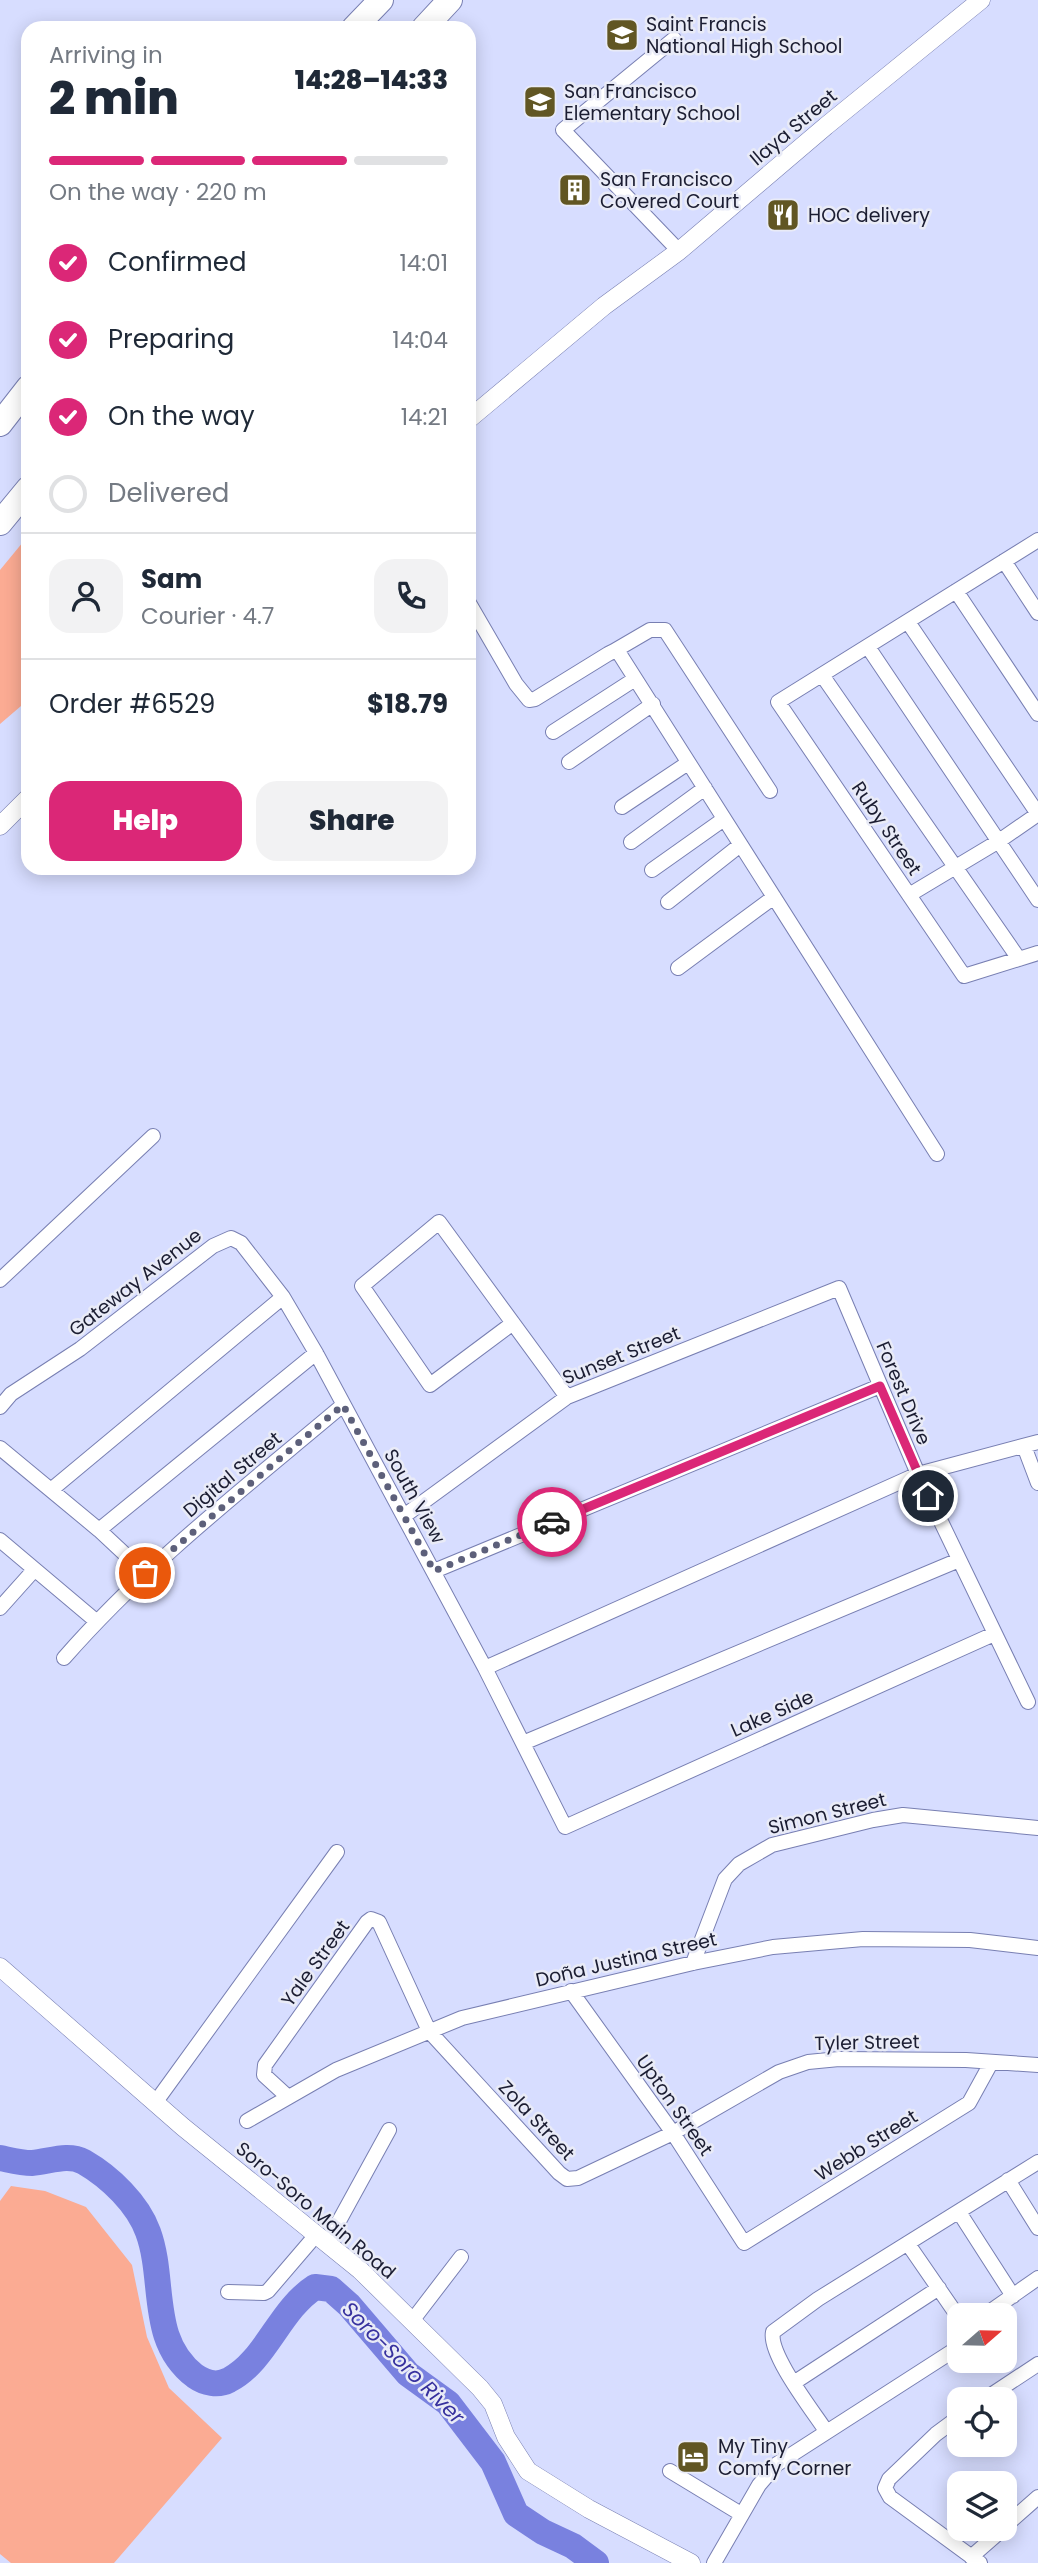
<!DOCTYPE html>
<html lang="en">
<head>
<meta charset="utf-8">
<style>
	:root { --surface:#fff; --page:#f2f2f3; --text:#1f2937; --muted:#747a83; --line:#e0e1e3; --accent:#db2777 }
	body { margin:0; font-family:Poppins,sans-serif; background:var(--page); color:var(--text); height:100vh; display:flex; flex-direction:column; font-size:26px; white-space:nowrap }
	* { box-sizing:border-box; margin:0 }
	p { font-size:23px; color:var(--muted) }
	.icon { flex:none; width:38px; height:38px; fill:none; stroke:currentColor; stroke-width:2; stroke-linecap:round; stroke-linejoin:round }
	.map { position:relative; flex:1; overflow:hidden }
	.side { position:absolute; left:21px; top:21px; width:455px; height:854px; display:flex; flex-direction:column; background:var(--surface); border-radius:21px; box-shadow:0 4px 18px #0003 }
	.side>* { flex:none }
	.needle { width:46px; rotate:70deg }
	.tools { position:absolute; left:947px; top:2303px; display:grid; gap:14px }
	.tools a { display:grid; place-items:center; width:70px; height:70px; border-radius:14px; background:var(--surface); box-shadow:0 4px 18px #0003; font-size:35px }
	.pin { position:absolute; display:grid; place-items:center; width:60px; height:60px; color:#fff; margin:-30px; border:4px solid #fff; border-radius:50%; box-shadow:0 2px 7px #0007 }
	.courier { position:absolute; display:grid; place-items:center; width:70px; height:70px; margin:-35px; border:5px solid #db2777; border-radius:50%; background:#fff; color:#222; box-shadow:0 2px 9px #0007 }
	.overview em { font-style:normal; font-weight:800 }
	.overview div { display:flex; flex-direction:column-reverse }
	.overview { display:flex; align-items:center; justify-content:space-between; height:119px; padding:0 28px }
	h1 { font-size:46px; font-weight:800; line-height:52px }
	.bar { display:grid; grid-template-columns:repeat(4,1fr); gap:10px 7px; align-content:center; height:84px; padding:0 28px }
	.bar i { height:9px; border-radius:5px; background:var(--line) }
	.bar .active { background:var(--accent) }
	.bar p { grid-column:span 4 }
	.line { display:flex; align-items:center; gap:18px; padding:0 28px; border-top:2px solid var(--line) }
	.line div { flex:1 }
	.round { display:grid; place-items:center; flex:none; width:74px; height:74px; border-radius:21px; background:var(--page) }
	ol { padding:0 28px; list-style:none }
	li { display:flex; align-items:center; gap:21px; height:77px }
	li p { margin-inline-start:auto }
	li .icon { padding:7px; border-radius:50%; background:var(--accent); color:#fff; stroke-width:4 }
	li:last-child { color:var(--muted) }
	li i { width:38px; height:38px; border:4px solid var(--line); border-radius:50% }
	.button { display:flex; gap:14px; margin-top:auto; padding:14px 28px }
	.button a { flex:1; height:80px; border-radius:21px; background:var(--accent); color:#fff; font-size:28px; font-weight:800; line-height:80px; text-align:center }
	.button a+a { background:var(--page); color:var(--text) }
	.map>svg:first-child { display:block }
	.green { fill:#fbab93 }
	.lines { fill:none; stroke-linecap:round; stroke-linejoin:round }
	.river { stroke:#7981df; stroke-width:26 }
	.minor-casing { stroke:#787fb2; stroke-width:16 }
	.tertiary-casing { stroke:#787fb2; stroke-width:19 }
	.motorway-casing { stroke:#787fb2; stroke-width:26 }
	.minor { stroke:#fff; stroke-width:14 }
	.tertiary { stroke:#fff; stroke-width:18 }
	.motorway { stroke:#fff; stroke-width:24 }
	.done { stroke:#5d607a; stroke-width:7; stroke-dasharray:0 12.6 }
	.route { stroke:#db2777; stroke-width:9 }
	.labels { text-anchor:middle; stroke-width:5; stroke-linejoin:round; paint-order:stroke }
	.poi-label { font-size:19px; fill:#1b1d32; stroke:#e9ebf7; text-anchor:start }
	.street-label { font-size:19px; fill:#1b1d32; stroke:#e9ebf7 }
	.water-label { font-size:21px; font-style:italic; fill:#37319e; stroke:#e9ebf7 }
</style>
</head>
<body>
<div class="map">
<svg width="1038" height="2563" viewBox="0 0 1038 2563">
	<rect width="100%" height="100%" fill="#d7ddff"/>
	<path class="green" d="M28 536V700L0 724V570Z
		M11 2186 45 2191 86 2207 132 2265 147 2337 169 2388 222 2438 114 2563H11L0 2554V2201Z"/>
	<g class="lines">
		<path class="river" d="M0 2158C10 2160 21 2163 32 2163 49 2162 67 2153 84 2162 110 2177 138 2204 148 2232 166 2281 148 2340 195 2376 205 2383 218 2386 229 2380 266 2361 279 2310 315 2287L331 2289 349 2305 408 2374 448 2403 493 2462 516 2514 543 2532 573 2546 596 2563"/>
		<defs>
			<path id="minor" d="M674 39 563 130 679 251
				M1038 540 778 702 964 976 1038 953
				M1004 561 1038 613
				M956 591 1038 714
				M469 603 516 684 529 700 535 699 608 654 614 651 619 653 937 1154
				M908 622 1038 814
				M868 647 1038 900
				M614 651 650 630H665L770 791
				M822 675 1019 959
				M553 732 635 679
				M569 762 653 704
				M622 807 688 763
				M631 842 705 788
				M652 870 724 819
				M909 895 999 841 1038 814
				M668 902 739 846
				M678 968 774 897
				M0 1280 153 1136
				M513 1323 430 1385 362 1286 439 1222 567 1397
				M0 1407 11 1394 80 1349 213 1246 231 1238 241 1243 283 1297 316 1353 485 1668 565 1827 994 1634
				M1024 1446 1038 1483
				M0 1448 99 1530 145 1573
				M51 1490 283 1297
				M404 1516 567 1397 839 1288 918 1474 1028 1702
				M99 1530 316 1353
				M0 1540 96 1621
				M434 1571 880 1386
				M0 1608 34 1570
				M64 1658C147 1563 247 1486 343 1405
				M485 1668 918 1474 1038 1442
				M523 1743 959 1560
				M693 1963 725 1879 739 1864 772 1845 873 1820 903 1815 1038 1828
				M571 1991 673 2133 744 2243 969 2103 991 2063
				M288 2097 264 2075 265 2065 367 1922 371 1919 379 1922 429 2031 559 2173 567 2179 578 2178 673 2133 779 2072 808 2062 839 2059 966 2060 1038 2065
				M155 2103 337 1852
				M247 2121 336 2070 462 2018 693 1963 773 1947 863 1939 970 1940 1038 1948
				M1008 2180 1038 2228
				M959 2212 1013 2296
				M327 2243 389 2130
				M908 2244 959 2318
				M228 2292 264 2293 268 2291 316 2235
				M985 2315 1038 2278
				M412 2321 461 2257
				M795 2382 939 2288
				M985 2399 1038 2364
				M959 2417 936 2434 889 2479 885 2488 890 2497 980 2563
				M826 2431C813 2411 768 2354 773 2332L818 2299 1038 2162
				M670 2471 741 2514
				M1004 2527 1038 2497
				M971 2557 1003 2529
				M714 2563 759 2485 777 2464 959 2347"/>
			<path id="tertiary" d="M469 419 604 306 679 251 826 126 981 0
				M0 826 28 798
				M0 1967 183 2127 360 2270 480 2388 493 2404 506 2437 528 2471 589 2509 691 2563"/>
			<path id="motorway" d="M354 28 381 0
				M424 28 450 0
				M0 424 28 388
				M0 523 28 489"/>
		</defs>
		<use href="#minor" class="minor-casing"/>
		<use href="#tertiary" class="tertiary-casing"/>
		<use href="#motorway" class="motorway-casing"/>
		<use href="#minor" class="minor"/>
		<use href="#tertiary" class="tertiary"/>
		<use href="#motorway" class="motorway"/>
	</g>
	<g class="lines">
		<path class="done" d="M145 1573 343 1405 434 1571 552 1522"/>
		<path class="route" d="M552 1522 880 1386 928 1496"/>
	</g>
	<defs>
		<symbol id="school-square" viewBox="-11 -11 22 22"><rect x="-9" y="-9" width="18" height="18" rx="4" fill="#615623" stroke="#e9ebf7"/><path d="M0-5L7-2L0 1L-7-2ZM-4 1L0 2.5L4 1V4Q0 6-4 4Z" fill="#fff"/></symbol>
		<symbol id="building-square" viewBox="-11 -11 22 22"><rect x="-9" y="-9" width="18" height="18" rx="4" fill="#615623" stroke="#e9ebf7"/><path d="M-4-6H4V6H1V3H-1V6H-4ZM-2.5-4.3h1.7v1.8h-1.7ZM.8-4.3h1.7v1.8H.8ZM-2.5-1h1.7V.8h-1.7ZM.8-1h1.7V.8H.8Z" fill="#fff"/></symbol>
		<symbol id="restaurant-square" viewBox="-11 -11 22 22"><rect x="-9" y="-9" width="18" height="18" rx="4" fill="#615623" stroke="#e9ebf7"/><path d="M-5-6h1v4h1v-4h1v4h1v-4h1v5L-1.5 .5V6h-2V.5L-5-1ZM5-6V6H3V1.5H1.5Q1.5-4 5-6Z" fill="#fff"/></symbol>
		<symbol id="hotel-square" viewBox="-11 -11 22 22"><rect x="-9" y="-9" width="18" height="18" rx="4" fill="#615623" stroke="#e9ebf7"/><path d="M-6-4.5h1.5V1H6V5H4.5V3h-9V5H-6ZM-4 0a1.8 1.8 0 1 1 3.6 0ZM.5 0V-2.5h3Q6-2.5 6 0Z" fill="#fff"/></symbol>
	</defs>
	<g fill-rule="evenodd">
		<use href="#school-square" x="603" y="16" width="38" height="38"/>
		<use href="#school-square" x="521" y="83" width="38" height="38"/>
		<use href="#building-square" x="556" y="171" width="38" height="38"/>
		<use href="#restaurant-square" x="764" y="196" width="38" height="38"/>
		<use href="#hotel-square" x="674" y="2438" width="38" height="38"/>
	</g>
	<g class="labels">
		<g class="poi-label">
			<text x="646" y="31">Saint Francis<tspan x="646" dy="22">National High School</tspan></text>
			<text x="564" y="98">San Francisco<tspan x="564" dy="22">Elementary School</tspan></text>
			<text x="600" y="186">San Francisco<tspan x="600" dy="22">Covered Court</tspan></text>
			<text x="808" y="222">HOC delivery</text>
			<text x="718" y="2453">My Tiny<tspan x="718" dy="22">Comfy Corner</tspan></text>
		</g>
		<g class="street-label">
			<text transform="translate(793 127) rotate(-40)" y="7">Ilaya Street</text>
			<text transform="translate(887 828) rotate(56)" y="7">Ruby Street</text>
			<text transform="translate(135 1282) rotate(-38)" y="7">Gateway Avenue</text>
			<text transform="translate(621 1355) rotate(-22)" y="7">Sunset Street</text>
			<text transform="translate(904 1393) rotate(67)" y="7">Forest Drive</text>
			<text transform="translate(232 1474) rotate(-40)" y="7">Digital Street</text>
			<text transform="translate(415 1496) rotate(61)" y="7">South View</text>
			<text transform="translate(772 1713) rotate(-24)" y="7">Lake Side</text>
			<text transform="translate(827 1813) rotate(-14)" y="7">Simon Street</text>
			<text transform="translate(626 1959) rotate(-13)" y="7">Doña Justina Street</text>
			<text transform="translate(315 1963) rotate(-54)" y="7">Yale Street</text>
			<text transform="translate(867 2042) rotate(-1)" y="7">Tyler Street</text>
			<text transform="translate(675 2105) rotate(55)" y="7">Upton Street</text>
			<text transform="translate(537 2120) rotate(47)" y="7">Zola Street</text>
			<text transform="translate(866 2145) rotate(-32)" y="7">Webb Street</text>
			<text transform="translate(316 2210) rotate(40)" y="7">Soro-Soro Main Road</text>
		</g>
		<g class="water-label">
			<text transform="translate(403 2363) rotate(45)" y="7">Soro-Soro River</text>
		</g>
	</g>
</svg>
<div class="tools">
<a><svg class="needle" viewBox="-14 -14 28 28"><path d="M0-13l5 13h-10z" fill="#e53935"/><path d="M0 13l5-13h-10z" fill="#747a83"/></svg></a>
<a><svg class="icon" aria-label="locate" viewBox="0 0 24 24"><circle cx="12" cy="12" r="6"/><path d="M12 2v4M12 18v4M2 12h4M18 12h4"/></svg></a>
<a><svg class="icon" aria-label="layers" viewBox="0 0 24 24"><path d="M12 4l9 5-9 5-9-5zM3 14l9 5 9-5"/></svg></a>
</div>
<div class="pin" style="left:145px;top:1573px;background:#ea580c"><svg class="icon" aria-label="bag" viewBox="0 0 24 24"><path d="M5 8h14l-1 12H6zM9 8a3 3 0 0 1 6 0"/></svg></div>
<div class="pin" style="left:928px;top:1496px;background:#1f2937"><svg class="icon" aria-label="home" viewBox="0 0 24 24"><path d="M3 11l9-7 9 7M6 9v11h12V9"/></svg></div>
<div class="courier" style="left:552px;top:1522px"><svg class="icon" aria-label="car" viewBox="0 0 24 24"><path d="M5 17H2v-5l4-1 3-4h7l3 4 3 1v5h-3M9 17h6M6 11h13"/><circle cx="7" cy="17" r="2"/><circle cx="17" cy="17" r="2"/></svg></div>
<section class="side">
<div class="overview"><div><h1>2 min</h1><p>Arriving in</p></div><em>14:28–14:33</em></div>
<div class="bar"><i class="active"></i><i class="active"></i><i class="active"></i><i></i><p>On the way · 220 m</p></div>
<ol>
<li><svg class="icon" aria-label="check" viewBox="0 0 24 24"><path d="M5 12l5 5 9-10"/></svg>Confirmed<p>14:01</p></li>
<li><svg class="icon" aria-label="check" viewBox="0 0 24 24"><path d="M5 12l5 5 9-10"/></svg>Preparing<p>14:04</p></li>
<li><svg class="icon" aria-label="check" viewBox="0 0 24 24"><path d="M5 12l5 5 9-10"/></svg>On the way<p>14:21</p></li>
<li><i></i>Delivered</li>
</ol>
<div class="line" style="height:126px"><a class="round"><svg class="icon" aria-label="person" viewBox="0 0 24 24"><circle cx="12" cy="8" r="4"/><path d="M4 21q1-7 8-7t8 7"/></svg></a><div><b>Sam</b><p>Courier · 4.7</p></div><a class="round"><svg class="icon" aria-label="phone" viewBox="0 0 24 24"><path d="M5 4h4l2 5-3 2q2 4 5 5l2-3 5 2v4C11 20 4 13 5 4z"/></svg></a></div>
<div class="line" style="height:91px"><div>Order #6529</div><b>$18.79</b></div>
<div class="button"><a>Help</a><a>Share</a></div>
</section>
</div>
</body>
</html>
